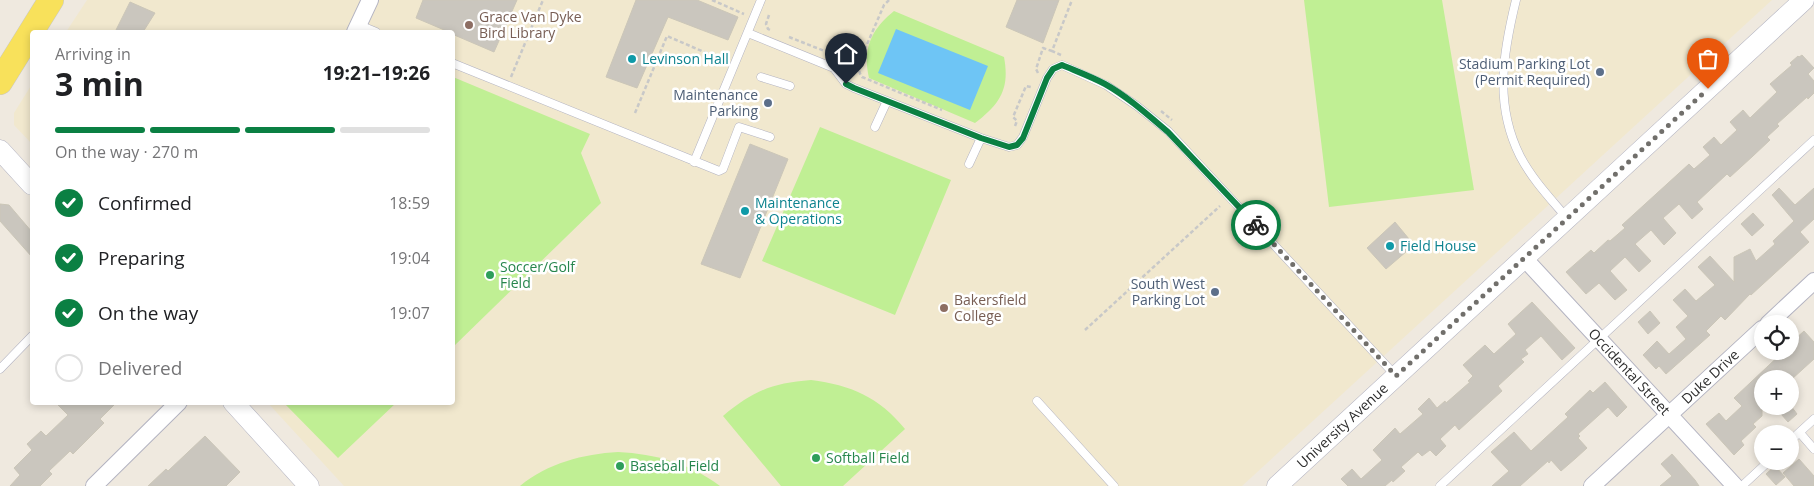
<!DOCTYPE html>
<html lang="en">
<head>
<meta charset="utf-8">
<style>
	:root { --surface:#fff; --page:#f2f2f2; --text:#202124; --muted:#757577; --line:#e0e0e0; --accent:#0b8043 }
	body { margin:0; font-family:"Open Sans",sans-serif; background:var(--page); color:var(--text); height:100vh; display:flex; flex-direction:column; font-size:19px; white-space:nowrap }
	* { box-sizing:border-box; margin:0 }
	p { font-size:16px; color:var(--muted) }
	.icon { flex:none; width:28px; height:28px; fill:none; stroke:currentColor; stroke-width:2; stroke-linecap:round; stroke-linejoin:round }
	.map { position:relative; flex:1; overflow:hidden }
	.side { position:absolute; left:30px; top:30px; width:425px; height:375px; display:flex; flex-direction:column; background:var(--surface); border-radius:5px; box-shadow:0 2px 8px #0003 }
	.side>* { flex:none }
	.controls { position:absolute; left:1754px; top:315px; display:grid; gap:10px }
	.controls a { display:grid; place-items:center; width:45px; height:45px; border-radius:50%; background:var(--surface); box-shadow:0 2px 8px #0003; font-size:25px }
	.pin { position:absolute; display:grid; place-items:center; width:42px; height:42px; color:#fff; margin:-51px -21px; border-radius:50% 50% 50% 0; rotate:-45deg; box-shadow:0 0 5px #0007 }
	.pin .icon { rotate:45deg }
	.courier { position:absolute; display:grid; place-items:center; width:50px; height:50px; margin:-25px; border:4px solid #0b8043; border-radius:50%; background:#fff; color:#222; box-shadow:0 1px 6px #0007 }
	.headline em { font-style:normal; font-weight:700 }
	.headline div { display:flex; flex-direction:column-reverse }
	.headline { display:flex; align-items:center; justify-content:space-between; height:85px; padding:0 25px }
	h1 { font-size:32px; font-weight:700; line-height:38px }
	.bar { display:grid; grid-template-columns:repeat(4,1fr); gap:8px 5px; align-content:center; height:60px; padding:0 25px }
	.bar i { height:6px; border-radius:4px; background:var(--line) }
	.bar .current { background:var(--accent) }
	.bar p { grid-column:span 4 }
	ol { padding:0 25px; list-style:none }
	li { display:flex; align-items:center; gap:15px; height:55px }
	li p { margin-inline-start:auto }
	li .icon { padding:5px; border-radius:50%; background:var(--accent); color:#fff; stroke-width:4 }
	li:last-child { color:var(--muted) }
	li i { width:28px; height:28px; border:2px solid var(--line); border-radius:50% }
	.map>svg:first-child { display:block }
	.education { fill:#f1e8ce }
	.pitch { fill:#c0ef94 }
	.water { fill:#6ec5f5 }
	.building { fill:#cac6be; stroke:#cbc6b8 }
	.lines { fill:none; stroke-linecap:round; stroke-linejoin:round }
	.service-casing { stroke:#b3b3c1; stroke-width:9 }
	.minor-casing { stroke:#b3b3c1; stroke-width:18 }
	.tertiary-casing { stroke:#b3b3c1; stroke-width:21 }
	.primary-casing { stroke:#c8c8c8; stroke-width:26 }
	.path { stroke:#c8c8c8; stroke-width:2.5; stroke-dasharray:4 2.5; stroke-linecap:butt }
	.service { stroke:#fff; stroke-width:8 }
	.minor { stroke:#fff; stroke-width:16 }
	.tertiary { stroke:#fff; stroke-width:20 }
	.primary { stroke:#f8e15b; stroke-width:25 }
	.done { stroke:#716f6b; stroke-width:5; stroke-dasharray:0 9 }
	.route { stroke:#0b8043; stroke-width:6 }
	.education-dot { fill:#8d6e63; stroke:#fff; stroke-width:2 }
	.culture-dot { fill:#0f9aa8; stroke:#fff; stroke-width:2 }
	.service-dot { fill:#5c6f8a; stroke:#fff; stroke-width:2 }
	.leisure-dot { fill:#2e9e5b; stroke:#fff; stroke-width:2 }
	.labels { text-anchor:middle; stroke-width:5; stroke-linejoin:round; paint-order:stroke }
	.education-label { font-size:14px; fill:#785e54; stroke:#fff; text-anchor:start }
	.culture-label { font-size:14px; fill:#0d838f; stroke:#fff; text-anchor:start }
	.service-label { font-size:14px; fill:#4e5e75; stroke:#fff; text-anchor:end }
	.leisure-label { font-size:14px; fill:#27864d; stroke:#fff; text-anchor:start }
	.street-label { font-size:14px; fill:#2d2d2d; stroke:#fff }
</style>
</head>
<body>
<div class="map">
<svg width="1814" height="486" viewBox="0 0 1814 486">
	<rect width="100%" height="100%" fill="#efe9df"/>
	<path class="education" d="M87 0H1772L1242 486H344L268 403 452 402V32H66Z
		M32 84V144L14 125V113Z"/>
	<path class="pitch" d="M1304 0H1442L1474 190 1329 207Z
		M894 11 1004 57C1010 89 1000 104 975 123L869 78C862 48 872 29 894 11Z
		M453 77 590 134 581 153 601 203 453 347Z
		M820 127 951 180 895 315 762 261Z
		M811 380C851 385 879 397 905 429L843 486H781L723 416C753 391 772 383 811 380Z
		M284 403H396L338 458Z
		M618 452C656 454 689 463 720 486H520C548 463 583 454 618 452Z"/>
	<path class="water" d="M896 29 988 66 970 110 878 73Z"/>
	<path class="building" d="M423 0H517L494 52 452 34V32H449L416 18Z
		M636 0H697L738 17 728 40 668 17 637 88 606 77Z
		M1017 0H1059L1043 43 1006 27Z
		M130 2 155 13 143 32H115Z
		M1802 55 1814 68 1808 74 1814 81V93L1808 99 1807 97 1777 124 1779 126 1767 137 1770 140 1753 156 1730 177 1727 174 1697 202 1703 209 1692 219 1679 204 1663 218 1676 233 1664 245 1651 230 1635 244 1651 261 1639 272 1625 257 1610 271 1627 290 1615 300 1599 283 1586 294 1566 272 1591 250 1594 253 1608 240 1610 241 1625 228 1622 225 1689 164 1694 169 1710 155 1703 147 1714 137 1721 145 1737 130 1730 122 1743 110 1750 118 1777 92 1770 84 1792 65 1790 63 1798 56 1799 57Z
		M750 144 788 159 740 278 701 264Z
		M1779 188 1795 205 1814 188V219L1800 232 1809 242 1751 295 1750 294 1725 320 1721 316 1706 331 1710 335 1666 374 1659 366 1656 369 1643 355 1657 341 1669 354 1686 339 1676 327 1688 316 1673 300 1685 289 1696 301 1715 285 1698 267 1710 256 1734 282V257L1750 249 1756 261 1775 244 1773 241 1794 221 1772 195Z
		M0 204 9 205 32 232V257L0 221Z
		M1753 213 1764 225 1752 236 1741 224Z
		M1395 222 1414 245 1386 269 1367 248Z
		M1532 302 1575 348 1562 360 1541 336 1525 350 1528 354 1521 359 1524 362 1498 386 1502 391 1459 430 1455 425 1440 439 1446 446 1436 456 1430 450 1422 456 1418 452 1401 467 1405 471 1393 482 1392 480 1385 486H1348L1341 479 1352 469 1361 479 1382 460 1373 450 1395 428 1400 434 1423 414 1418 409 1429 398 1437 408 1445 401 1446 403 1470 382 1468 381 1473 376 1463 365 1485 345 1494 354 1516 334 1508 324Z
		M1650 311 1660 323 1648 334 1638 322Z
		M1804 331 1814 342V359L1792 379H1762V416L1753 424 1756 427 1741 441 1744 445 1734 455 1706 424 1719 413 1726 421 1742 406 1734 398 1784 351H1790V346L1794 342 1793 341Z
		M1605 382 1627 407 1617 417 1608 407 1578 434 1580 436 1578 438 1587 448 1576 458 1561 471 1551 460 1549 463 1548 461 1520 486H1492L1509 471 1491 452 1514 432 1531 451 1568 417 1565 414 1590 390 1593 393Z
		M55 402H117L100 419 104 423 73 454 70 451 49 471 52 474 40 486H10L20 475 14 468 32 450 27 444 41 431 46 436 68 415Z
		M1774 406H1791L1797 414 1788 422Z
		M205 436 240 472 226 486H148L166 469 168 471Z
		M1672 454 1695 480 1699 486H1660L1672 476 1661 464Z
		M1799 459 1814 476V486H1794L1783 473Z
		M1775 466 1785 477 1776 485 1766 474Z"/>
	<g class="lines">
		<defs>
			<path id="service" d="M1516 0C1503 53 1494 104 1520 156 1532 179 1550 198 1566 217
				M359 25 376 32
				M748 33 834 68 846 84 854 88 981 138 1009 147 1017 145 1023 137 1047 78 1053 69 1062 65 1106 85 1137 106 1168 131 1396 376
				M452 63 719 171 723 169 739 127 770 137
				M761 77 790 86
				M875 127 887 101
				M694 162 761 0
				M969 164 981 138
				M0 369 32 336
				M1037 401 1114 486
				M1800 433 1814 449
				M1790 441 1814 419
				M1440 486 1814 140
				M1742 486 1769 461"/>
			<g id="minor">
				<path d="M355 32 370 0"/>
				<path id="s1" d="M1524 258 1735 486"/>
				<path d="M1768 324 1814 281"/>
				<path d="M94 486 179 402"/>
				<path id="s2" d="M1592 486 1762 329"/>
			</g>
			<g id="tertiary">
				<path d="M0 150 32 185"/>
				<path d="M233 402 309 486"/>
				<path id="s3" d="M1277 486 1804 0"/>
			</g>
			<path id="primary" d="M0 82 51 0"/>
		</defs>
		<use href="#service" class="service-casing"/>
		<use href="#minor" class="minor-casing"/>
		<use href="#tertiary" class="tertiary-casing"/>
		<use href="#primary" class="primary-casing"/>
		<path class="path" d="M712 0 744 14
			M889 0 884 5 862 56C859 64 857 70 862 77L942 110
			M769 15 766 24 768 29 770 30
			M789 37 827 52 832 51
			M1061 55 1052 51 1072 0
			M1038 73 1036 69 1043 48 1052 51
			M511 77 543 0
			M1161 111 1172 120
			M635 113 667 36 725 61
			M1015 126 1017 121 1013 117 1026 86 1031 87 1032 85
			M1085 330 1220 206"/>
		<use href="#service" class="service"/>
		<use href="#minor" class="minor"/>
		<use href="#tertiary" class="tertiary"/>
		<use href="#primary" class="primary"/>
	</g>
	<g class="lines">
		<path class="done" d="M1256 225 1396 376 1708 89"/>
		<path class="route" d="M846 84 854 88 981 138 1009 147 1017 145 1023 138 1047 78 1053 69 1062 65C1076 71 1092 77 1105 84 1128 97 1148 115 1168 132L1256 225"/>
	</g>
	<g class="education-dot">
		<circle cx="469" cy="25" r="5"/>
		<circle cx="944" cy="308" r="5"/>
	</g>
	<g class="culture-dot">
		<circle cx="632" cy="59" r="5"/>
		<circle cx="745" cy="211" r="5"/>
		<circle cx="1390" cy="246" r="5"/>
	</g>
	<g class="service-dot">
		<circle cx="1600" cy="72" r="5"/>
		<circle cx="768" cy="103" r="5"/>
		<circle cx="1215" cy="292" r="5"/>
	</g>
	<g class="leisure-dot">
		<circle cx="490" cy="275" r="5"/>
		<circle cx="816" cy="458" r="5"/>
		<circle cx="620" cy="466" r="5"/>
	</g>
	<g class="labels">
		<g class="education-label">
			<text x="479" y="22">Grace Van Dyke<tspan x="479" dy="16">Bird Library</tspan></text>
			<text x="954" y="305">Bakersfield<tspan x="954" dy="16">College</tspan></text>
		</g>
		<g class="culture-label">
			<text x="642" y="64">Levinson Hall</text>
			<text x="755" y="208">Maintenance<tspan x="755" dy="16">&amp; Operations</tspan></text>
			<text x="1400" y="251">Field House</text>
		</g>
		<g class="service-label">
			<text x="1590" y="69">Stadium Parking Lot<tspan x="1590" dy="16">(Permit Required)</tspan></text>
			<text x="758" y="100">Maintenance<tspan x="758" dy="16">Parking</tspan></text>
			<text x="1205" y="289">South West<tspan x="1205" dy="16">Parking Lot</tspan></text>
		</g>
		<g class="leisure-label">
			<text x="500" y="272">Soccer/Golf<tspan x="500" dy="16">Field</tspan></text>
			<text x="826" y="463">Softball Field</text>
			<text x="630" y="471">Baseball Field</text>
		</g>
		<g class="street-label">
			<text dy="5" stroke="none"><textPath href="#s1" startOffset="155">Occidental Street</textPath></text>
			<text dy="5" stroke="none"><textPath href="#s2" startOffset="161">Duke Drive</textPath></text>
			<text dy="5" stroke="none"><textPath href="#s3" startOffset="89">University Avenue</textPath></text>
		</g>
	</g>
</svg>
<div class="controls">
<a><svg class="icon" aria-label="locate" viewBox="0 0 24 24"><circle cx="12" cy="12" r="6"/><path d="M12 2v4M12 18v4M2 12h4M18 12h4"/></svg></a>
<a>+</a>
<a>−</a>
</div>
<div class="pin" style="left:1708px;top:89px;background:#ea580c"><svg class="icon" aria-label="bag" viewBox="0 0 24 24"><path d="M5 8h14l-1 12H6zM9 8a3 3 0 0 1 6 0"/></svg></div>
<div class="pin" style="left:846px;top:84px;background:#1f2937"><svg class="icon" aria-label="home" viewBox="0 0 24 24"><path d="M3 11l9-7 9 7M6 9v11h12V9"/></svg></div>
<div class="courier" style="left:1256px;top:225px"><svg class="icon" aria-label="bike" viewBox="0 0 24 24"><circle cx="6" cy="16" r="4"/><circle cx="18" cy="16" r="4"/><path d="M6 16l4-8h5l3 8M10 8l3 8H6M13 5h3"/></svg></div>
<section class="side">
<div class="headline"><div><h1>3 min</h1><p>Arriving in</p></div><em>19:21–19:26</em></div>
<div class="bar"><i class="current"></i><i class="current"></i><i class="current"></i><i></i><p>On the way · 270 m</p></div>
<ol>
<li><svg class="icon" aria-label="check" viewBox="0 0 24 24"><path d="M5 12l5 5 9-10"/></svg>Confirmed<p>18:59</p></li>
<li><svg class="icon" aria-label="check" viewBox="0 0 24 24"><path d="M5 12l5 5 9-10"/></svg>Preparing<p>19:04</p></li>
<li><svg class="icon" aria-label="check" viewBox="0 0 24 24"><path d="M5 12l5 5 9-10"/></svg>On the way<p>19:07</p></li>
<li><i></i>Delivered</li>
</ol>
</section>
</div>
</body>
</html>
